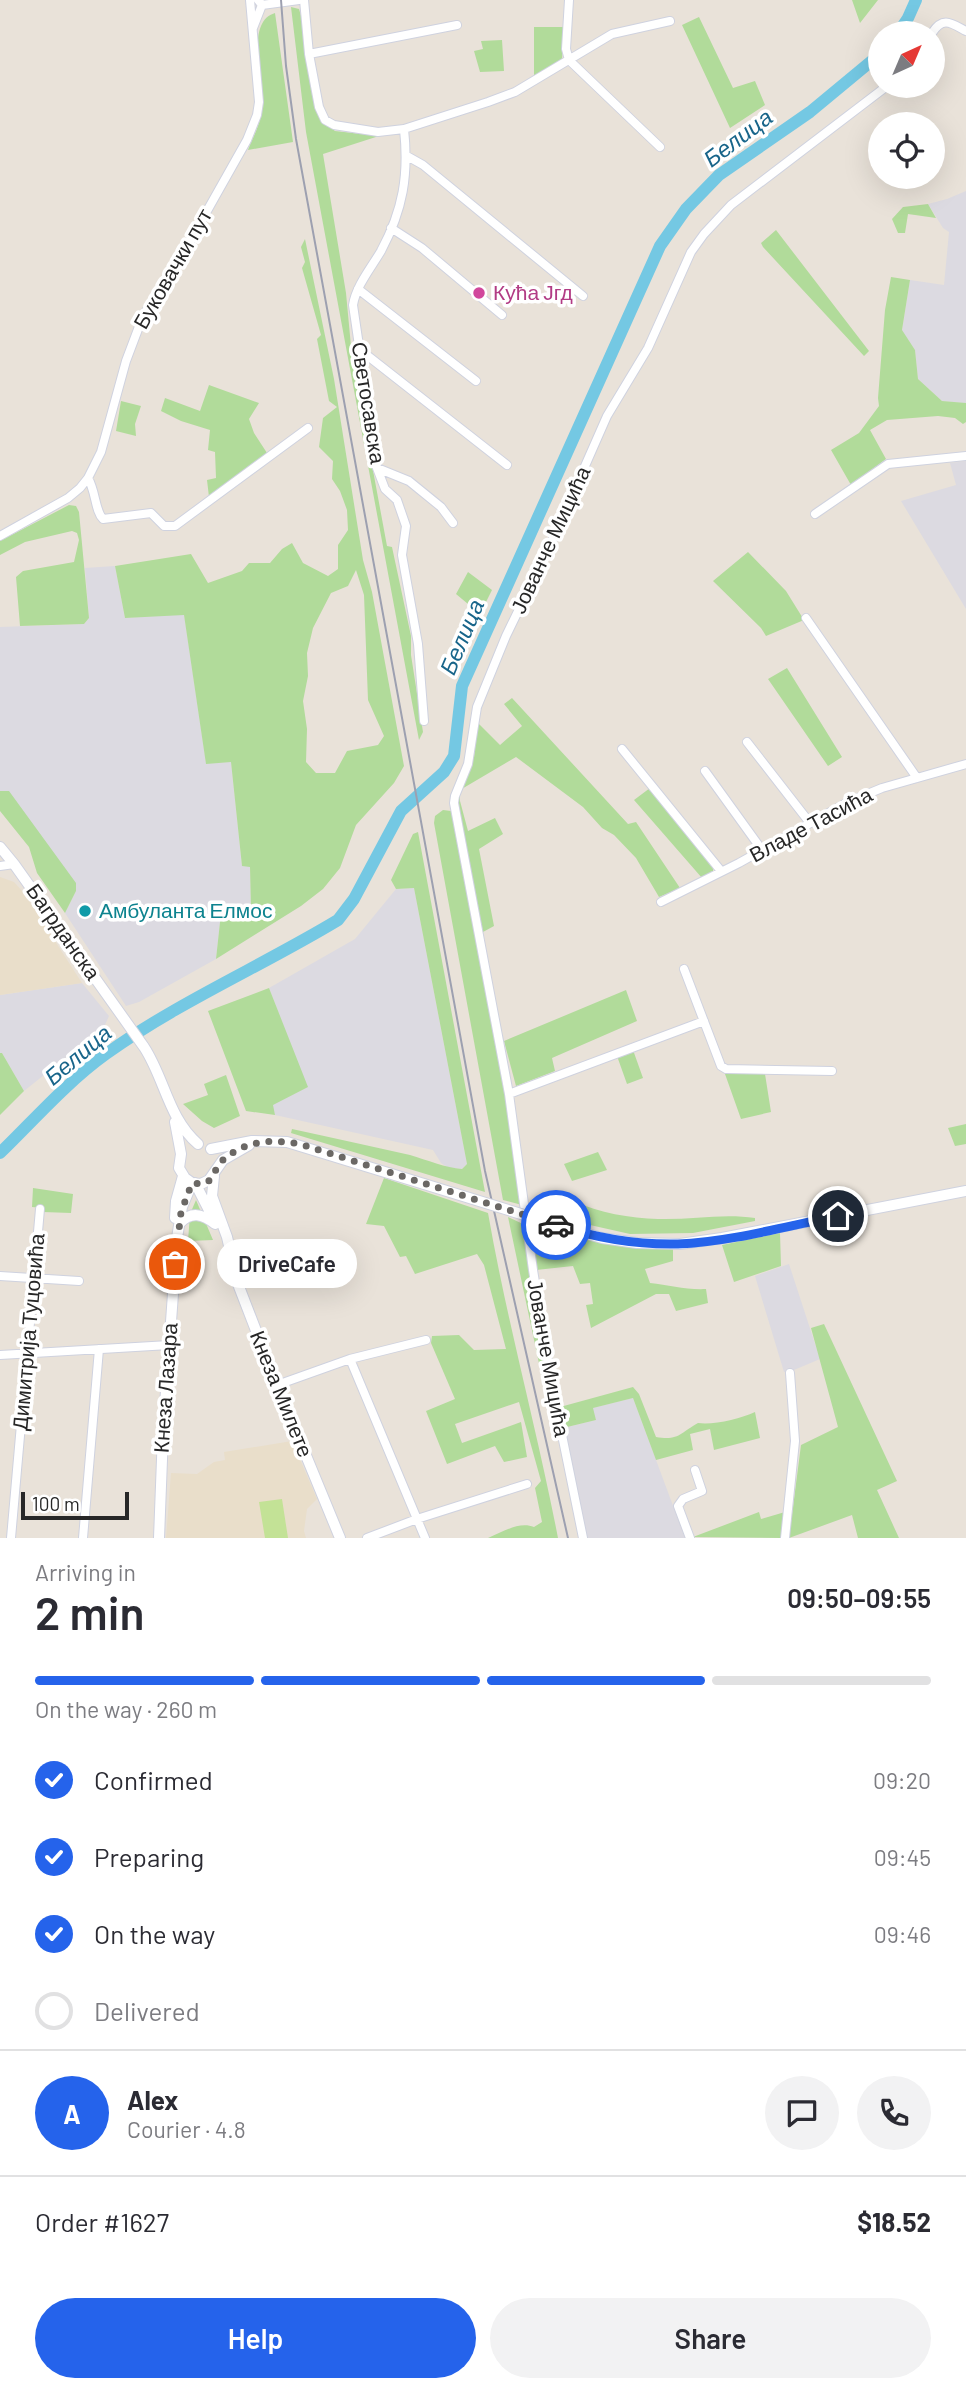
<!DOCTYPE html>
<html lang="en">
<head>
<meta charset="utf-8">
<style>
	:root { --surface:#fff; --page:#f2f2f3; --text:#2b2b33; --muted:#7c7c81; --line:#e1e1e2; --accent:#2563eb }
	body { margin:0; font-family:Barlow,sans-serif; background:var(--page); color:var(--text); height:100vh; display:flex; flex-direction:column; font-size:26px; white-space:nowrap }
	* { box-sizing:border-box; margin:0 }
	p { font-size:23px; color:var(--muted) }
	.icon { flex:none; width:38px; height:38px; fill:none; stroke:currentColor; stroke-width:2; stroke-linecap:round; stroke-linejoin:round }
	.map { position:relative; height:1538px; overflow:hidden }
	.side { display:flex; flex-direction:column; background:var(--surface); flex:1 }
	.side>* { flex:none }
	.needle { width:46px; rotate:44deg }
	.tools { position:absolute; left:868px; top:21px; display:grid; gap:14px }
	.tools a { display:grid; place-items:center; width:77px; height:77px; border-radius:50%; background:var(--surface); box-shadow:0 7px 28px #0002; font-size:35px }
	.scale { position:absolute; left:21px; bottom:18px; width:108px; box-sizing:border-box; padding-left:7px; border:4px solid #272727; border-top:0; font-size:19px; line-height:24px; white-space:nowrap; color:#272727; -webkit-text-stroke:5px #fff; paint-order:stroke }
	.pin { position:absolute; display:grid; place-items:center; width:60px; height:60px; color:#fff; margin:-30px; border:4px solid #fff; border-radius:50%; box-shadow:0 2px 7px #0007 }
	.courier { position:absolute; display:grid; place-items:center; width:70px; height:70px; margin:-35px; border:5px solid #2563eb; border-radius:50%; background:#fff; color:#222; box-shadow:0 2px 9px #0007 }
	.bubble { position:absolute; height:49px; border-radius:24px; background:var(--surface); box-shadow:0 7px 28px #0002; font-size:23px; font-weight:600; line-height:49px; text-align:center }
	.summary em { font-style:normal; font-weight:600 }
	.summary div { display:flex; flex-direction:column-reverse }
	.summary { display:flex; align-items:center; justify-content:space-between; height:119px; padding:0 35px }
	h1 { font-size:46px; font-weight:600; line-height:52px }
	.bar { display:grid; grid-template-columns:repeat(4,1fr); gap:10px 7px; align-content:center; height:84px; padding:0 35px }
	.bar i { height:9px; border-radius:5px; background:var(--line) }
	.bar .selected { background:var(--accent) }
	.bar p { grid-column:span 4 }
	.line { display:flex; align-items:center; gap:18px; padding:0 35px; border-top:2px solid var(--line) }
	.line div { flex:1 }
	.round { display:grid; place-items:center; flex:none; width:74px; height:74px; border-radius:37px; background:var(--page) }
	ol { padding:0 35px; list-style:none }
	li { display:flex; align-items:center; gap:21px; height:77px }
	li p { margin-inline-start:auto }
	li .icon { padding:7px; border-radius:50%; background:var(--accent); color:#fff; stroke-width:4 }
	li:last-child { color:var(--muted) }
	li i { width:38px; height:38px; border:4px solid var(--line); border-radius:50% }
	.action { display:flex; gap:14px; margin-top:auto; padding:14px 35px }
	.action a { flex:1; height:80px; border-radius:42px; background:var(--accent); color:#fff; font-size:28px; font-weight:600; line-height:80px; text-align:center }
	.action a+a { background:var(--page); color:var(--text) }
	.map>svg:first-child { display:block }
	.industrial { fill:#dcdae1 }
	.education { fill:#e9deca }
	.green { fill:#b1db9a; fill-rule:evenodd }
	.pitch { fill:#c3e296 }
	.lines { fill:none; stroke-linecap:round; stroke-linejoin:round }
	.river { stroke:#74c8e3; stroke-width:12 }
	.street-casing { stroke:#cfd2df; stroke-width:10 }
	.secondary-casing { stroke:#cfd2df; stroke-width:12 }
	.street { stroke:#fff; stroke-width:8 }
	.secondary { stroke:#fff; stroke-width:10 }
	.rail { stroke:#9da0b0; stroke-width:2 }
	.secondary-bridge-casing { stroke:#cfd2df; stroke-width:12; stroke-linecap:butt }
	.secondary-bridge { stroke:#fff; stroke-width:10 }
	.done { stroke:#6b6865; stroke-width:7; stroke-dasharray:0 12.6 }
	.route { stroke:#2563eb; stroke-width:9 }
	.hotel-dot { fill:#d1479c; stroke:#fff; stroke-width:2.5 }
	.culture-dot { fill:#0f9aa8; stroke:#fff; stroke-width:2.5 }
	.labels { text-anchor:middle; stroke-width:7; stroke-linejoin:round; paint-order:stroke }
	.street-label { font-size:21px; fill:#272727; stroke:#fff }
	.hotel-label { font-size:21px; fill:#b23c85; stroke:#fff; text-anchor:start }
	.culture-label { font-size:21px; fill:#0d838f; stroke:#fff; text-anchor:start }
	.water-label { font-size:23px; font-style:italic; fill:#18658a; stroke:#fff }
</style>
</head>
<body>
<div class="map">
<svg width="966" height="1538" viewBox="0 0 966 1538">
	<rect width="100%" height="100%" fill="#e9e2d9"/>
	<path class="industrial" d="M966 191V403H963L942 401 918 379 915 350 902 331 910 280 944 285 949 232 943 228 928 204 947 199Z
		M966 461V609L901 501 956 485 950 463Z
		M115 566 125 618 184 614 206 763 231 762 242 866H250L251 911 221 913 216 959 139 1002 126 1006 65 913 76 891 9 792 0 791V627L84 624 89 618 85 568Z
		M414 888 467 1164 462 1169 449 1168 441 1163 433 1150 275 1115 272 1105 307 1087 269 988 355 939 396 889Z
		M82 983 109 1016 104 1027 24 1091 2 1053H0V995Z
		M789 1264 820 1359 794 1370 784 1372 755 1276Z
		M633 1398 685 1538H586L563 1428 596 1420 592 1408Z"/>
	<path class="education" d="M0 877 14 882 24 893 82 983 0 995Z
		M292 1441 317 1499 307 1509 304 1531 306 1538H166L171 1473 197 1474 214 1462 225 1460 224 1452Z"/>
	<path class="green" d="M852 0H878L860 23Z
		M291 7 299 9 301 16 315 104 321 120 335 131 379 136 323 154 346 293 352 357 387 546 392 547 411 636V655L423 732 419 740 306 132Z
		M275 13 293 142 248 150C253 137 261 123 262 109 264 84 244 22 275 13Z
		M699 17 733 88 755 81 765 105 730 128 682 25Z
		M534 27H564L562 59 534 77Z
		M502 40 504 71 480 72 474 51 483 49 481 41Z
		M928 204 936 218 908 214 905 233H898L892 219 903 207Z
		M776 230 869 351 864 356 763 247 761 243Z
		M305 239 334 379 363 560 372 592 404 766 394 783 356 825 340 868 323 889 301 906 216 959 221 913 251 910 250 867 242 866 231 762 206 764 184 615 125 618 115 566 191 554 208 583 242 571 249 563H270L282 549 292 543 303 563 328 576 338 569V545L348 530 347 510 340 491 332 479 333 461 319 447 323 418 337 407 329 401 317 339 321 335 302 268 305 262 301 247ZM356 570 364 595 368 700 384 736 378 745 347 751 335 773H316L306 762 307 729 303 701 308 676 307 653 313 628 331 593 348 586Z
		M891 277 910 280 902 330 915 350 918 379 942 401 966 403V422L963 424 955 418 938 416 887 420 870 430 886 459 851 485 831 450 859 433 879 406 878 398 885 310Z
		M209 385 259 403 249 419 254 433 267 453 209 497 207 480 216 478 215 452 208 450 210 430 181 421 161 411 165 398 200 411Z
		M121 401 141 406 135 424 136 436 116 431Z
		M69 505 76 506 79 512 89 618 84 624 20 626 16 577 23 571 74 562 79 540 77 533 72 531 25 542 0 555V541Z
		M748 552 786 591 804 620 766 636 761 628 713 581Z
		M468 572 492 590 480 614 456 594Z
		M787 668 842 757 828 766 768 679Z
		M512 698 628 824 636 822 680 888 659 897 636 858 614 835 602 828 583 807 516 757 460 790V801L468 831 495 818 503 834 479 849 494 926 483 932 457 805 460 789 474 757 478 723 500 745 522 726 504 704Z
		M650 788 713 867V871L702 878 634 800Z
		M0 791H9L76 883V891L65 913 37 873 29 847 0 811Z
		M443 810 451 811 507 1104 522 1205 503 1200 434 823 435 816Z
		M418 832 485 1192 291 1133 292 1129C332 1138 371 1146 410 1155 427 1160 446 1168 462 1169L467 1164 414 888 396 889 391 880 413 834Z
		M269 988 308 1087 273 1105 275 1115 246 1111 208 1011Z
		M626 990 637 1021 552 1058 555 1071 516 1086 504 1041Z
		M633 1050 643 1078 627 1084 617 1056Z
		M0 1053H2L24 1091 0 1115Z
		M725 1074H765L771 1112 741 1119Z
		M226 1075 240 1116 214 1128 202 1121 183 1104 208 1095 204 1084Z
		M966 1124V1144L955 1146 948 1128Z
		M598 1152 607 1170 572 1181 564 1164Z
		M384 1178 488 1213C507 1322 537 1429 558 1538H488C503 1532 519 1521 534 1527L542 1522 535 1488 541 1481 519 1402 455 1424 462 1443 521 1422 527 1457 504 1462 495 1446 447 1464 426 1411 455 1399 431 1343 432 1336 459 1335 474 1350 506 1349 484 1265 477 1254 415 1274 406 1256 400 1257 384 1226 366 1224Z
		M33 1188 73 1194 71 1213 43 1212V1208L32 1207Z
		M196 1200 213 1240 188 1241 190 1214Z
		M574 1201C599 1213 630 1218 658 1219 691 1220 723 1213 755 1218V1221L693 1233 630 1234 550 1216 554 1208Z
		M508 1217 523 1224 558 1437 555 1439Z
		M532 1226 618 1246 673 1248V1261L645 1269 650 1283C669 1285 686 1290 706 1289L708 1303 676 1311 669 1294H656L591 1328 586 1305 593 1304 590 1283 580 1284 573 1266 536 1270Z
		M780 1233 781 1266 734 1282 722 1245Z
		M824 1324 897 1481 877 1490 899 1538H858L852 1515 789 1538 801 1445 838 1427 811 1328Z
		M633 1387 639 1394 656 1437C679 1441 680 1433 698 1423 714 1425 740 1419 755 1412L760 1438 714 1450 710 1429 690 1434 693 1450 656 1460 633 1398 593 1408 596 1420 563 1428 560 1407Z
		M759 1512 761 1519 785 1512 781 1538 693 1537Z"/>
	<path class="pitch" d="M282 1499 288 1538H265L259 1502Z"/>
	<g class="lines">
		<path class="river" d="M898 33 908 18 916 0
			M0 1153C34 1120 67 1082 106 1054 178 1002 262 966 338 920L354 899 401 811 444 772 454 756 462 686 660 246 686 209 719 175 810 112 880 54"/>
		<defs>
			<path id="street" d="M304 0 309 54 319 107 325 120 334 125 378 132 404 129 488 102 515 92 612 34 670 21
				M569 0 566 49 569 60 660 147
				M262 5 299 0
				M253 28 262 5 258 0
				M932 33C943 16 951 23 966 31
				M309 54 457 25
				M404 129C409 175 403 210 381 251 371 268 356 286 353 305L377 468 385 489 397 500 406 526 402 555 418 644 424 721
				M407 156 423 165 583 296
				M391 228 422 248 502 315
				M358 289 476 381
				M359 349 507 465
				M377 468 409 481 441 507 453 523
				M88 478C96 492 95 511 103 519L151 513 164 526H175L308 428
				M815 514 888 464 966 456
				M0 536 68 498 80 488 88 478 101 452 126 361 143 316 185 250 247 140 257 115 259 102 250 0
				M806 618 917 778
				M747 742 810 823
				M622 749 721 871
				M705 771 762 850
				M0 866 14 864
				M661 902 739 863 848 802 882 788 966 764
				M684 969 721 1066 726 1069 832 1071
				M509 1094 704 1021
				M0 1276 79 1281
				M0 1355 169 1345
				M350 1359 425 1538
				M277 1385 350 1359 426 1340
				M11 1538 40 1209
				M83 1538 99 1349
				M367 1538 417 1519 527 1484
				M583 1538 552 1386 533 1270 509 1094 454 803 455 796 468 764 477 707 506 636 552 541 607 416 648 348 691 252 704 234 731 205 887 86
				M690 1538 678 1506 683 1499 702 1491 695 1470
				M785 1538 795 1441 790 1373"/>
			<path id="secondary" d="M0 847 14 864 144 1047C165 1079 168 1118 198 1144
				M175 1122 181 1154 179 1168 185 1178 192 1183 201 1184 209 1180 223 1160 249 1145
				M211 1149 252 1141 287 1142 424 1184
				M214 1176 212 1196 227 1237 238 1284 277 1385 340 1538
				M195 1183 213 1218
				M175 1218 176 1201 183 1176
				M180 1223C191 1211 203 1214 215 1224
				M560 1226 602 1238 637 1243 680 1244 722 1238 966 1191
				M159 1538 163 1433 177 1238 182 1207 192 1183"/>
		</defs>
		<use href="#street" class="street-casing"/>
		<use href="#secondary" class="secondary-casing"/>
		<use href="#street" class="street"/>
		<use href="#secondary" class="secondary"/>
		<path class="rail" d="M281 0 286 66 296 139 485 1171 568 1538"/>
		<defs>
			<path id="secondary-bridge" d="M424 1184 560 1226"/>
		</defs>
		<use href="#secondary-bridge" class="secondary-bridge-casing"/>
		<use href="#secondary-bridge" class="secondary-bridge"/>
	</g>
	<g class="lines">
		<path class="done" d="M175 1264 181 1212 192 1183C217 1187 211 1170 223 1160 246 1140 272 1139 300 1144L556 1225"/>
		<path class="route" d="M556 1225C596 1238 636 1245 678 1244 730 1242 787 1226 838 1216"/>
	</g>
	<circle class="hotel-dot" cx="479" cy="293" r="7"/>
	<circle class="culture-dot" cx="85" cy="911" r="7"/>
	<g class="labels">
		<g class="street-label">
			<text transform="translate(173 269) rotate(-60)" y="7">Буковачки пут</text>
			<text transform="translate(368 403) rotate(81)" y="7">Светосавска</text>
			<text transform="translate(551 540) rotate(-65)" y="7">Јованче Мицића</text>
			<text transform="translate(811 825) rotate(-28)" y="7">Владе Тасића</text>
			<text transform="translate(63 932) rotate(55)" y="7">Багрданска</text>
			<text transform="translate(29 1332) rotate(-85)" y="7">Димитрија Туцовића</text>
			<text transform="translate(548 1358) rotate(80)" y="7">Јованче Мицића</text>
			<text transform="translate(166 1388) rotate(-86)" y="7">Кнеза Лазара</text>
			<text transform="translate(281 1394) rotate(68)" y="7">Кнеза Милете</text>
		</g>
		<g class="hotel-label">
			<text x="493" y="300">Кућа Јгд</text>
		</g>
		<g class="culture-label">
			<text x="99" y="918">Амбуланта Елмос</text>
		</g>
		<g class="water-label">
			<text transform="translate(738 138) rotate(-37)" y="8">Белица</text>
			<text transform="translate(462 637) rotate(-67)" y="8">Белица</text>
			<text transform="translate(78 1055) rotate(-40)" y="8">Белица</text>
		</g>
	</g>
</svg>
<div class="tools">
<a><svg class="needle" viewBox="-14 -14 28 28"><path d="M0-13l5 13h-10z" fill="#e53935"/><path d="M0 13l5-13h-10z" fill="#7c7c81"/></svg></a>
<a><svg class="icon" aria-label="locate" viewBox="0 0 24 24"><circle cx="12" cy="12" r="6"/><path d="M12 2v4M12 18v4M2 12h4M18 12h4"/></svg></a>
</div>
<div class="scale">100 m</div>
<div class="pin" style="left:175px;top:1264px;background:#ea580c"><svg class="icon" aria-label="bag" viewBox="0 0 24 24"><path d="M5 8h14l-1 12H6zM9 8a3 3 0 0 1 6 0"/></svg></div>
<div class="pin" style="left:838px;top:1216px;background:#1f2937"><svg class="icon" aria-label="home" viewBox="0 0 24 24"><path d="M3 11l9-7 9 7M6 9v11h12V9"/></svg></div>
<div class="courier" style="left:556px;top:1225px"><svg class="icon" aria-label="car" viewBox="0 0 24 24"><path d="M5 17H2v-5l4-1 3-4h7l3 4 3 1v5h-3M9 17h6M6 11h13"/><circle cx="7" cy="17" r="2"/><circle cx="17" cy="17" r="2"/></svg></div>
<div class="bubble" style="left:217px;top:1239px;width:140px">DriveCafe</div>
</div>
<section class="side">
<div class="summary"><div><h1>2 min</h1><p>Arriving in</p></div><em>09:50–09:55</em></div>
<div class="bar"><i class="selected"></i><i class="selected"></i><i class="selected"></i><i></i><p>On the way · 260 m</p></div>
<ol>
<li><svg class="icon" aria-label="check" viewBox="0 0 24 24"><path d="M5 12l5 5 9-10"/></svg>Confirmed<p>09:20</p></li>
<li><svg class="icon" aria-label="check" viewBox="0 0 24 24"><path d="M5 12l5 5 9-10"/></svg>Preparing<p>09:45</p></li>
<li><svg class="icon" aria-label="check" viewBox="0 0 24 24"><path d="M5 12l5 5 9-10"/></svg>On the way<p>09:46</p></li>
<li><i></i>Delivered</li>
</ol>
<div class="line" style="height:126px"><b class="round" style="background:var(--accent);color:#fff">A</b><div><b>Alex</b><p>Courier · 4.8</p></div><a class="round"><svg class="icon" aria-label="chat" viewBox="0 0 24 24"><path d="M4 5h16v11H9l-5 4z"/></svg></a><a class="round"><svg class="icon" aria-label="phone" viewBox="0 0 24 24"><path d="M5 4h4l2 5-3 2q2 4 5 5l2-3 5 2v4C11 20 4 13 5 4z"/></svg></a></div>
<div class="line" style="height:91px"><div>Order #1627</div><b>$18.52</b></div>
<div class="action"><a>Help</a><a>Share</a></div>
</section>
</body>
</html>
